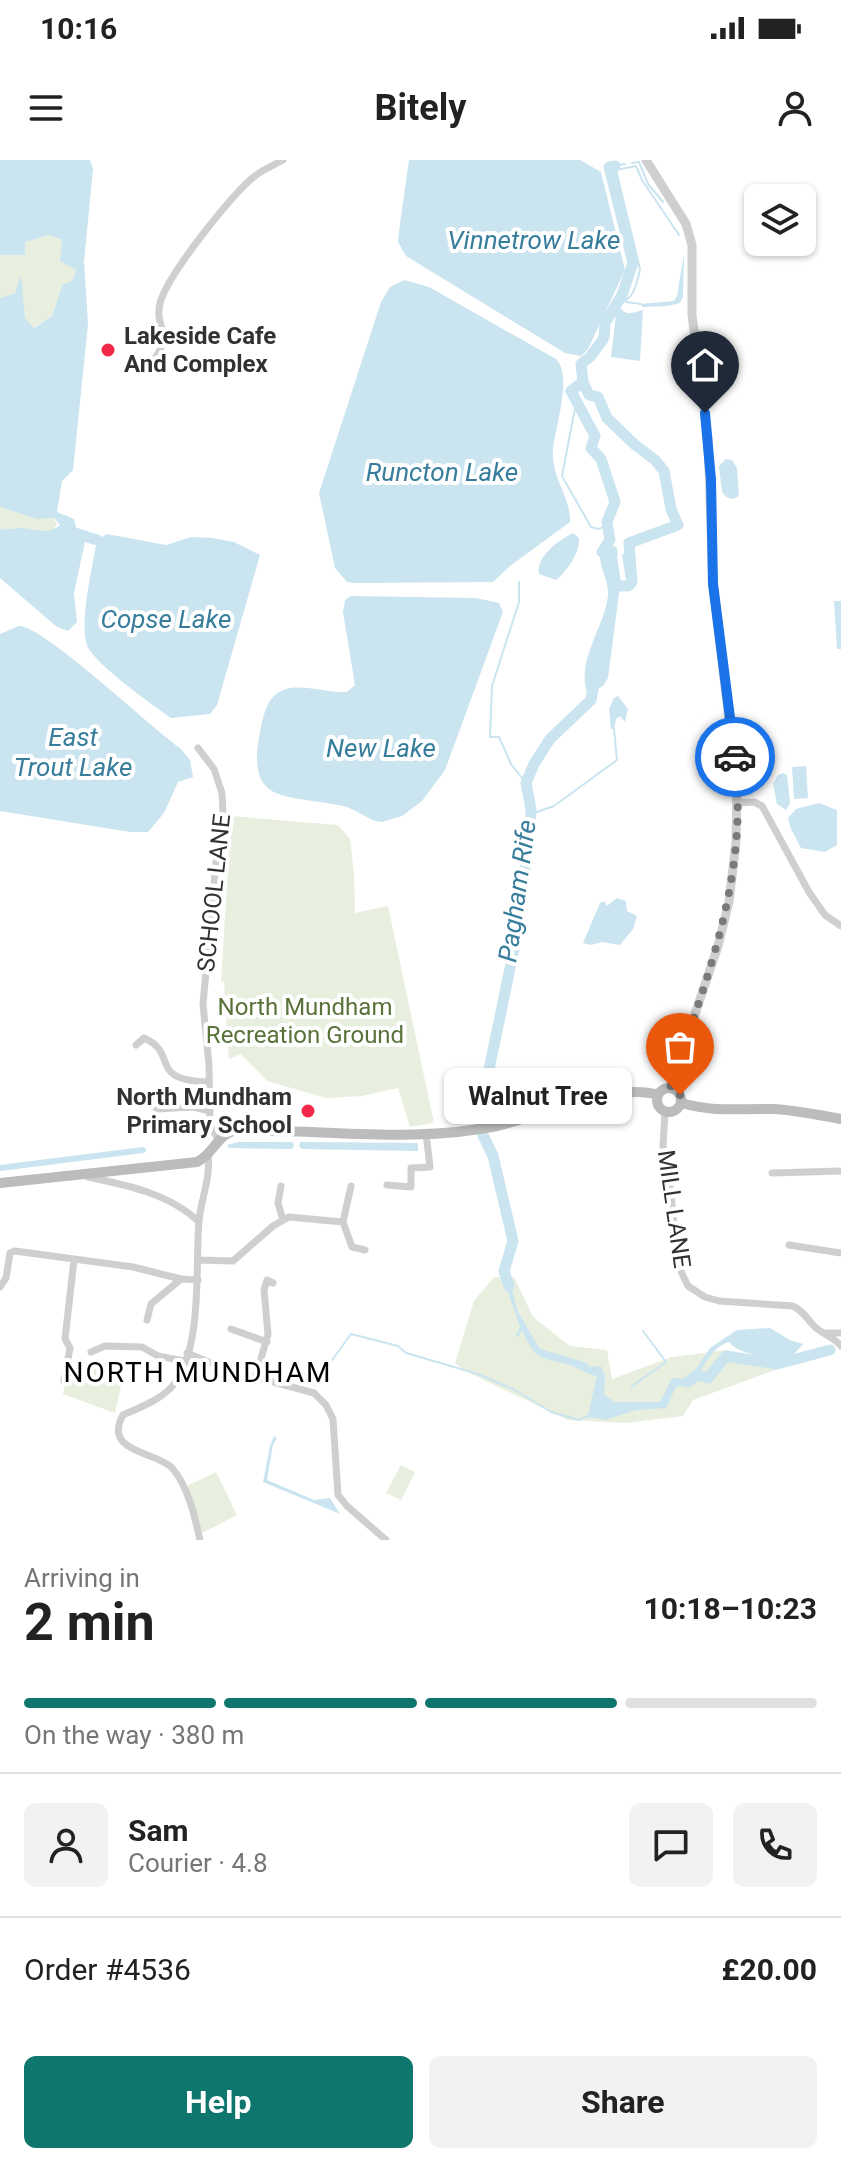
<!DOCTYPE html>
<html lang="en">
<head>
<meta charset="utf-8">
<style>
	:root { --surface:#fff; --page:#f2f2f2; --text:#222; --muted:#767676; --line:#e0e0e0; --accent:#0f766e }
	body { margin:0; font-family:Roboto,sans-serif; background:var(--page); color:var(--text); height:100vh; display:flex; flex-direction:column; font-size:30px; white-space:nowrap }
	* { box-sizing:border-box; margin:0 }
	p { font-size:26px; color:var(--muted) }
	.icon { flex:none; width:44px; height:44px; fill:none; stroke:currentColor; stroke-width:2; stroke-linecap:round; stroke-linejoin:round }
	.map { position:relative; height:1380px; overflow:hidden }
	.side { display:flex; flex-direction:column; background:var(--surface); flex:1 }
	.side>* { flex:none }
	.fabs { position:absolute; left:744px; top:24px; display:grid; gap:16px }
	.fabs a { display:grid; place-items:center; width:72px; height:72px; border-radius:12px; background:var(--surface); box-shadow:0 2px 6px #0004; font-size:40px }
	.pin { position:absolute; display:grid; place-items:center; width:68px; height:68px; color:#fff; margin:-82px -34px; border-radius:50% 50% 50% 0; rotate:-45deg; box-shadow:0 0 8px #0007 }
	.pin .icon { rotate:45deg }
	.courier { position:absolute; display:grid; place-items:center; width:80px; height:80px; margin:-40px; border:6px solid #1a73e8; border-radius:50%; background:#fff; color:#222; box-shadow:0 2px 10px #0007 }
	.bubble { position:absolute; height:56px; border-radius:12px; background:var(--surface); box-shadow:0 2px 6px #0004; font-size:26px; font-weight:700; line-height:56px; text-align:center }
	.head em { font-style:normal; font-weight:700 }
	.head div { display:flex; flex-direction:column-reverse }
	.head { display:flex; align-items:center; justify-content:space-between; height:136px; padding:0 24px }
	h1 { font-size:52px; font-weight:700; line-height:60px }
	.bar { display:grid; grid-template-columns:repeat(4,1fr); gap:12px 8px; align-content:center; height:96px; padding:0 24px }
	.bar i { height:10px; border-radius:6px; background:var(--line) }
	.bar .on { background:var(--accent) }
	.bar p { grid-column:span 4 }
	.line { display:flex; align-items:center; gap:20px; padding:0 24px; border-top:2px solid var(--line) }
	.line div { flex:1 }
	.round { display:grid; place-items:center; flex:none; width:84px; height:84px; border-radius:12px; background:var(--page) }
	.action { display:flex; gap:16px; margin-top:auto; padding:16px 24px }
	.action a { flex:1; height:92px; border-radius:12px; background:var(--accent); color:#fff; font-size:32px; font-weight:700; line-height:92px; text-align:center }
	.action a+a { background:var(--page); color:var(--text) }
	.status { display:flex; justify-content:space-between; align-items:center; height:56px; padding:0 40px; background:var(--surface); direction:ltr }
	.status svg { height:22px; fill:currentColor }
	header { display:flex; justify-content:space-between; align-items:center; height:104px; padding:0 24px; background:var(--surface); font-size:36px; font-weight:700 }
	.map>svg:first-child { display:block }
	.green { fill:#e9efdf }
	.water { fill:#cae4f0 }
	.lines { fill:none; stroke-linecap:round; stroke-linejoin:round }
	.stream { stroke:#cae4f0; stroke-width:2 }
	.canal { stroke:#cae4f0; stroke-width:6 }
	.river { stroke:#cae4f0; stroke-width:11 }
	.minor { stroke:#cfcfcf; stroke-width:7 }
	.tertiary { stroke:#cfcfcf; stroke-width:9 }
	.secondary { stroke:#bcbcbc; stroke-width:10 }
	.done { stroke:#7a7a7a; stroke-width:8; stroke-dasharray:0 14.4 }
	.route { stroke:#1a73e8; stroke-width:10 }
	.poi-dot { fill:#f42848; stroke:#fff; stroke-width:3 }
	.labels { text-anchor:middle; stroke-width:8; stroke-linejoin:round; paint-order:stroke }
	.poi-label { font-size:24px; font-weight:bold; fill:#323232; stroke:#fff; text-anchor:start }
	.street-label { font-size:24px; fill:#323232; stroke:#fff }
	.park-label { font-size:24px; fill:#59723a; stroke:#fff }
	.water-label { font-size:26px; font-style:italic; fill:#377d9c; stroke:#fff }
	.quarter-label { font-size:28px; letter-spacing:2px; fill:#000; stroke:#fff }
</style>
</head>
<body>
<div class="status"><b>10:16</b><svg viewBox="0 0 49 12"><path d="M0 12V9h3v3zM5 12V6h3v6zM10 12V3h3v9zM15 12V0h3v12zM26 1h20v11H26zM47 4h2v5h-2z"/></svg></div>
<header><svg class="icon" aria-label="menu" viewBox="0 0 24 24"><path d="M4 6h16M4 12h16M4 18h16"/></svg>Bitely<svg class="icon" aria-label="person" viewBox="0 0 24 24"><circle cx="12" cy="8" r="4"/><path d="M4 21q1-7 8-7t8 7"/></svg></header>
<div class="map">
<svg width="841" height="1380" viewBox="0 0 841 1380">
	<rect width="100%" height="100%" fill="#fff"/>
	<path class="green" d="M50 75 62 80 76 110 72 121 63 125 52 156 33 168 25 158 21 118 15 133 0 138V95H25V82Z
		M0 347 37 359 53 358 57 364 54 370 48 371 0 369Z
		M231 656 338 665 350 679 354 714 355 753 388 746 434 963 410 967 398 928 362 936 326 938 267 921 241 894 229 899 224 822H221Z
		M494 1117H514L533 1157 570 1186 607 1190 612 1219 672 1197 727 1190 751 1198 786 1193 791 1204 693 1240 683 1256 626 1263 568 1260 467 1212 455 1203 474 1141Z
		M68 1206 124 1212 115 1253 63 1234Z
		M401 1305 415 1312 401 1340 386 1333Z
		M216 1312 237 1355 202 1373 185 1327Z"/>
	<path class="water" d="M0 0H90L93 9 84 102 88 164 73 310 62 321 57 352 74 359 77 371 86 377 74 433 77 462 68 471 57 467 0 418V369C8 370 13 368 20 368 36 368 47 376 60 365L54 358 37 359 0 347V138L15 133 21 115 25 158 34 168 52 156 63 124 72 121 76 110 60 101 62 80 50 75 25 82V95H0Z
		M409 0H580L601 12 625 110 588 189 581 196 565 193 406 96 398 82 399 71Z
		M684 94 683 137 680 143 667 146 642 147 641 144 674 141 677 136Z
		M404 120 429 127 556 199C573 216 555 267 553 290 551 318 571 337 570 362L510 406 493 422 354 423 347 422 335 408 319 333 381 142 390 127Z
		M616 144C627 156 629 154 643 150L640 201 611 197 616 154 612 151Z
		M726 299 732 300 737 308 739 336 733 339 726 337 722 332 719 306Z
		M573 373 579 378C580 393 567 411 556 420L539 414C536 396 558 381 573 373Z
		M107 374 166 385 191 377 212 378 234 382 260 395 217 545 210 554 171 558C153 545 93 503 87 485 79 463 93 404 97 380Z
		M616 391 621 422 626 421 622 394H629L632 422 628 426H620L608 518 603 526 593 531 592 536H588C575 501 604 469 608 436 609 422 601 411 600 398L603 392Z
		M351 436 476 438 499 443 503 452 445 610 422 641 402 656 382 662C368 661 357 649 343 646 281 633 243 647 262 562 266 547 270 534 286 529 304 524 328 533 347 532L355 525 343 452 345 440Z
		M834 441H841V489H837Z
		M19 466C44 466 151 568 180 588L190 600 193 617 178 622 164 653 148 672H130L0 651V474Z
		M618 536 628 549 625 562 620 556 616 559 614 569H611L609 549 614 538Z
		M806 606 808 638 794 639 792 607Z
		M783 613 787 615 790 643 786 650 777 644 773 624 778 615Z
		M819 643 837 650V685L825 692 801 688 791 669 788 658 796 649Z
		M617 738 626 741 627 751 637 756 633 769 620 785 602 782 591 785 583 783 600 743 604 741 607 746Z
		M238 982H293L294 986 292 989 229 988 227 985Z
		M300 982 418 983V991L303 989 299 987Z
		M507 1111 518 1152 540 1189 585 1202 590 1207 601 1206 605 1216 604 1235 615 1242H660L672 1218 689 1219 710 1188 737 1170 770 1168 790 1180 803 1184C799 1189 794 1195 788 1197 772 1201 739 1194 729 1182 712 1186 702 1210 693 1224L676 1227 666 1248 636 1250 606 1260 589 1257 587 1259 597 1216C586 1214 577 1207 566 1204 537 1197 535 1199 522 1170L518 1178 516 1175 520 1167 501 1112Z
		M274 1276 277 1278 273 1285 267 1320 314 1340 330 1338 340 1354 263 1322 270 1286Z"/>
	<g class="lines">
		<path class="stream" d="M632 3 639 2 648 24 663 42
			M615 6 625 4
			M626 142 641 144
			M616 144C634 141 637 124 640 109L616 10 636 6 642 20 679 75
			M576 243 562 316 591 367 598 369 608 366
			M519 422V442L492 526 490 577H499L511 604 526 623
			M531 654 554 646 617 600 614 569
			M314 1225 351 1174 398 1186 406 1193 478 1214 515 1230 551 1252 579 1260 588 1256
			M631 1227 666 1202 643 1171"/>
		<path class="canal" d="M0 1008 143 990"/>
		<path class="river" d="M583 222 589 235 598 237 607 258 634 284 655 300 664 311 671 349 678 365 629 383 632 422 628 426H615
			M75 373 97 380
			M612 396V391L602 392 610 380 607 362 615 342 601 299 591 288 595 276 571 231 583 222 581 204 590 197 604 178 605 163 622 135 633 103 609 7 615 6
			M480 964V953L514 789 530 672 531 649 526 623 534 604 550 579 591 540 595 518
			M481 971 493 996 513 1081 504 1111 509 1126
			M688 1222 697 1215 708 1218 726 1196 777 1204 830 1190"/>
		<path class="minor" d="M153 201C175 171 154 170 160 143 168 114 232 34 256 15 264 9 274 5 283 0
			M198 588 214 609 222 633 223 652 217 692 203 844 209 905 210 965 218 979
			M737 643 754 642 762 646 809 732 825 755 841 766
			M136 885 144 878C180 894 146 920 209 922
			M141 933 157 949 193 947 210 951
			M665 951 663 986 671 1032 677 1103 688 1126 705 1137 719 1141 793 1146C803 1151 806 1157 813 1165 821 1174 833 1176 841 1186
			M772 1013 841 1011
			M88 1017C127 1025 170 1034 199 1062
			M387 1025 411 1027V1008L430 1007 426 973
			M281 1026 278 1043 283 1060
			M343 1062 352 1087 365 1090
			M789 1085 841 1093
			M199 1100 233 1101 273 1066 289 1057 343 1062 351 1026
			M0 1127 6 1118 10 1093 15 1091 133 1107 181 1119 198 1120
			M147 1160 151 1144 181 1119
			M231 1169 267 1182
			M826 1173H841
			M91 1192 105 1186 142 1187 158 1196 184 1201
			M187 1193 228 1210 314 1233 326 1245 333 1259 338 1335 347 1346 386 1380
			M256 1216 268 1174 264 1130 267 1120 273 1123
			M64 1221 70 1188 65 1179 74 1100
			M200 1380C195 1357 188 1326 172 1308 158 1292 102 1293 123 1255 141 1247 163 1239 175 1223 203 1183 195 1107 199 1061 201 1039 211 1017 208 995"/>
		<path class="tertiary" d="M646 0 686 64 692 85V155L708 278 713 424 737 629 736 682 729 742 718 786 670 928"/>
		<path class="secondary" d="M657 940a12 12 0 1 1 24 0a12 12 0 1 1-24 0Z
			M681 943C719 953 737 948 773 949 796 950 818 955 841 959
			M0 1023 197 1002C213 994 216 977 233 971 320 968 411 984 497 966 541 956 615 922 658 935"/>
	</g>
	<g class="lines">
		<path class="done" d="M680 935 670 928C707 817 749 717 735 597"/>
		<path class="route" d="M705 253 711 320 713 424 735 597"/>
	</g>
	<g class="poi-dot">
		<circle cx="108" cy="190" r="8"/>
		<circle cx="308" cy="951" r="8"/>
	</g>
	<g class="labels">
		<g class="poi-label">
			<text x="124" y="184">Lakeside Cafe<tspan x="124" dy="28">And Complex</tspan></text>
			<text x="292" y="945" text-anchor="end">North Mundham<tspan x="292" dy="28">Primary School</tspan></text>
		</g>
		<g class="street-label">
			<text transform="translate(214 733) rotate(-84)" y="8">SCHOOL LANE</text>
			<text transform="translate(674 1049) rotate(82)" y="8">MILL LANE</text>
		</g>
		<g class="park-label">
			<text x="305" y="855">North Mundham<tspan x="305" dy="28">Recreation Ground</tspan></text>
		</g>
		<g class="water-label">
			<text x="534" y="89">Vinnetrow Lake</text>
			<text x="442" y="321">Runcton Lake</text>
			<text x="166" y="468">Copse Lake</text>
			<text x="73" y="586">East<tspan x="73" dy="30">Trout Lake</tspan></text>
			<text x="381" y="597">New Lake</text>
			<text transform="translate(517 731) rotate(-82)" y="9">Pagham Rife</text>
		</g>
		<g class="quarter-label">
			<text x="198" y="1222">NORTH MUNDHAM</text>
		</g>
	</g>
</svg>
<div class="fabs">
<a><svg class="icon" aria-label="layers" viewBox="0 0 24 24"><path d="M12 4l9 5-9 5-9-5zM3 14l9 5 9-5"/></svg></a>
</div>
<div class="pin" style="left:680px;top:935px;background:#ea580c"><svg class="icon" aria-label="bag" viewBox="0 0 24 24"><path d="M5 8h14l-1 12H6zM9 8a3 3 0 0 1 6 0"/></svg></div>
<div class="pin" style="left:705px;top:253px;background:#1f2937"><svg class="icon" aria-label="home" viewBox="0 0 24 24"><path d="M3 11l9-7 9 7M6 9v11h12V9"/></svg></div>
<div class="courier" style="left:735px;top:597px"><svg class="icon" aria-label="car" viewBox="0 0 24 24"><path d="M5 17H2v-5l4-1 3-4h7l3 4 3 1v5h-3M9 17h6M6 11h13"/><circle cx="7" cy="17" r="2"/><circle cx="17" cy="17" r="2"/></svg></div>
<div class="bubble" style="left:444px;top:908px;width:188px">Walnut Tree</div>
</div>
<section class="side">
<div class="head"><div><h1>2 min</h1><p>Arriving in</p></div><em>10:18–10:23</em></div>
<div class="bar"><i class="on"></i><i class="on"></i><i class="on"></i><i></i><p>On the way · 380 m</p></div>
<div class="line" style="height:144px"><a class="round"><svg class="icon" aria-label="person" viewBox="0 0 24 24"><circle cx="12" cy="8" r="4"/><path d="M4 21q1-7 8-7t8 7"/></svg></a><div><b>Sam</b><p>Courier · 4.8</p></div><a class="round"><svg class="icon" aria-label="chat" viewBox="0 0 24 24"><path d="M4 5h16v11H9l-5 4z"/></svg></a><a class="round"><svg class="icon" aria-label="phone" viewBox="0 0 24 24"><path d="M5 4h4l2 5-3 2q2 4 5 5l2-3 5 2v4C11 20 4 13 5 4z"/></svg></a></div>
<div class="line" style="height:104px"><div>Order #4536</div><b>£20.00</b></div>
<div class="action"><a>Help</a><a>Share</a></div>
</section>
</body>
</html>
